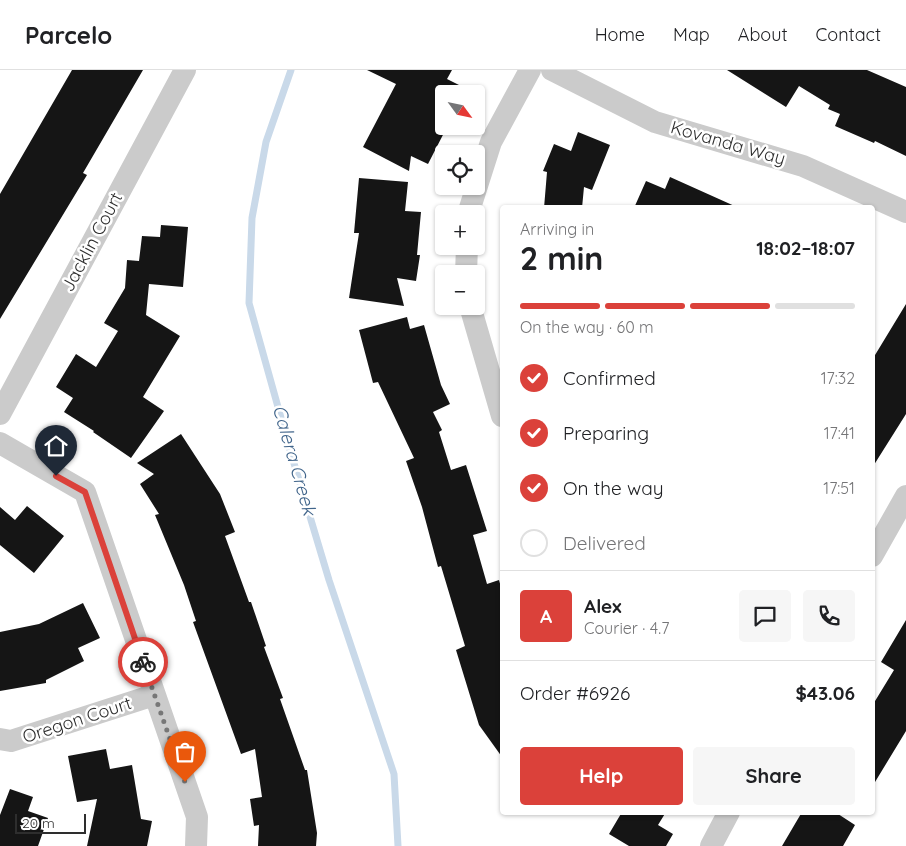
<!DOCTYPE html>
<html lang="en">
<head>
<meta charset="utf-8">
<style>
	:root { --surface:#fff; --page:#f6f6f6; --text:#202124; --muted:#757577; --line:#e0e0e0; --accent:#db413a }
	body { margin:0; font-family:Quicksand,sans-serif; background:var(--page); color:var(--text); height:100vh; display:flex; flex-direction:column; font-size:19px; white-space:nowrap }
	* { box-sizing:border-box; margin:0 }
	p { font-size:16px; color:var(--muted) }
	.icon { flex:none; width:28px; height:28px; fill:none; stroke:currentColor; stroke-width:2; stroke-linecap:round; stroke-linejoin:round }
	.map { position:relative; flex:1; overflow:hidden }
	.sheet { position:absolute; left:500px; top:135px; width:375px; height:610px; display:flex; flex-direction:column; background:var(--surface); border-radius:5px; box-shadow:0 1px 4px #0004 }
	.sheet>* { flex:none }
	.needle { width:32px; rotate:123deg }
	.controls { position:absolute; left:435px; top:15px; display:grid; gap:10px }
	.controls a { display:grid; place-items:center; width:50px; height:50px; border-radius:5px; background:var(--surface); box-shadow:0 1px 4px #0004; font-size:25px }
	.scale { position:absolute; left:15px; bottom:12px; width:71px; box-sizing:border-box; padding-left:5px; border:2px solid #2e2e2e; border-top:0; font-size:14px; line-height:18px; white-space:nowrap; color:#2e2e2e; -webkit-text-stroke:4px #fff; paint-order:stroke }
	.pin { position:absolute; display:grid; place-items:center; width:42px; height:42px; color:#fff; margin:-51px -21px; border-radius:50% 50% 50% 0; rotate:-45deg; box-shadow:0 0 5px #0007 }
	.pin .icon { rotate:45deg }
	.courier { position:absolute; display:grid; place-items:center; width:50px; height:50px; margin:-25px; border:4px solid #db413a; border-radius:50%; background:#fff; color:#222; box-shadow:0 1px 6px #0007 }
	.head em { font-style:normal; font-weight:700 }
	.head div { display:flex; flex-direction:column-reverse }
	.head { display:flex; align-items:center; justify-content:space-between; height:85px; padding:0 20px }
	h1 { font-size:32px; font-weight:700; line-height:38px }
	.bar { display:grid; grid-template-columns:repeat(4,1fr); gap:8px 5px; align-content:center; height:60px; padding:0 20px }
	.bar i { height:6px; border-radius:4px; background:var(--line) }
	.bar .on { background:var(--accent) }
	.bar p { grid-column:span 4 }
	.line { display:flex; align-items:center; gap:12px; padding:0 20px; border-top:1px solid var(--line) }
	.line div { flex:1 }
	.round { display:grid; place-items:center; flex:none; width:52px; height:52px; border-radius:5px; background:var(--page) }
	ol { padding:0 20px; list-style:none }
	li { display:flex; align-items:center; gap:15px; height:55px }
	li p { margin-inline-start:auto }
	li .icon { padding:5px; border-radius:50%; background:var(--accent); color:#fff; stroke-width:4 }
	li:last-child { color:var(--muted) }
	li i { width:28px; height:28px; border:2px solid var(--line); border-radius:50% }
	.primary-button { display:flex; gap:10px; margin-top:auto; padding:10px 20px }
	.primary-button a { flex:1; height:58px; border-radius:5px; background:var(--accent); color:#fff; font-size:20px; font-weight:700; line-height:58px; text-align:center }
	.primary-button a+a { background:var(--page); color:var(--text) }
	header { display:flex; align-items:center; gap:30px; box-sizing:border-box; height:70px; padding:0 25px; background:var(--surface); border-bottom:1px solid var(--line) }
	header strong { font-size:24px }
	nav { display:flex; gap:28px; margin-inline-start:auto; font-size:18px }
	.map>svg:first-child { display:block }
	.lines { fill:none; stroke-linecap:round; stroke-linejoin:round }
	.stream { stroke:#c9d9e9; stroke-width:7 }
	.building { fill:#151515 }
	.minor { stroke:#cbcbcb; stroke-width:22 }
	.done { stroke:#777; stroke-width:5; stroke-dasharray:0 9 }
	.route { stroke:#db413a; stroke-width:6 }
	.labels { text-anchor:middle; stroke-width:5; stroke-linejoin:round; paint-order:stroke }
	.street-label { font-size:18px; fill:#2e2e2e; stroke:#fff }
	.water-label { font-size:19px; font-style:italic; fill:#41658b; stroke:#fff }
</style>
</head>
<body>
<header>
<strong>Parcelo</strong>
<nav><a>Home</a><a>Map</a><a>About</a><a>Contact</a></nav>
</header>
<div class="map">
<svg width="906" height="776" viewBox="0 0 906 776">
	<rect width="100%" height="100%" fill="#fff"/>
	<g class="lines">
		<path class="stream" d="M291 0 266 72 252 148 249 233 290 380 329 510 394 704 398 776"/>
	</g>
	<path class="building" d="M72 0H143L83 103 87 105 0 249V124Z
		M367 0H452L447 9 477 24H444V56L447 57 428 94 411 86 409 101 363 77 396 14Z
		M727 0H867L906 17V86L875 71 874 73 835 56 840 44 828 39 830 35 799 16 786 37Z
		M578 62 610 75 592 120 584 117 582 138H544L547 102 543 101 554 74 571 81Z
		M670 107 739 138H634L646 111 665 119Z
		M359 108 408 112 405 141 421 142 417 185H420L416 211 397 208 404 236 349 228 359 163H354Z
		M161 155 188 157 183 217 149 214 146 245 180 266 143 327 164 341 131 388 93 362 94 361 64 342 73 328 56 317 76 284 96 297 118 261 104 253 125 218 127 190 139 191 142 166 160 167Z
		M906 234V344L872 398V290Z
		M407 247 410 259 424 255 441 315 450 334 433 342 442 360 439 362 451 400 466 395 487 461 473 465 487 514 499 510 502 521V687L479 655 456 580 465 576 441 496 438 497 422 437 406 391 414 388 378 312 373 313 359 260Z
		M181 364 220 424 235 462 225 466 249 532H251L266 576 264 577 283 628 280 629 305 700H307L317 763 316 776H258L259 755 254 756 250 729 262 727 255 679 241 684 193 552 196 551 184 515 155 445 159 444 140 414 154 404 137 393Z
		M27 436 64 466 34 503 0 475V437L15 450Z
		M83 533 100 568 78 578 84 591 46 610V613L0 621V562L39 554Z
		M906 550V661L872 717V636L894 600 881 592Z
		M106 679 110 699 132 695 141 749 152 751 147 776H87L97 729 77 732 68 686Z
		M10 719 33 727 28 741 48 748 38 776H0V745Z
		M622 742H666L658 755 673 764 666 776H629L609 764Z
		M802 742H835L855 755 843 776H782Z"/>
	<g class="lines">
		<path class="minor" d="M552 0 655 52 803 96 906 142
			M468 144 491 72 530 0
			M466 204 467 176
			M470 236 502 346
			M0 344 185 0
			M0 373 85 422 197 747 196 776
			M872 486 906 426
			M0 669 11 671 154 625
			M711 776 729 742"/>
	</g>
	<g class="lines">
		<path class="done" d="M143 592 185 712"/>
		<path class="route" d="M56 406 85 422 143 592"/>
	</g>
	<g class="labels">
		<g class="street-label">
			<text transform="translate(728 73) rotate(16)" y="6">Kovanda Way</text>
			<text transform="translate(92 172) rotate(-62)" y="6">Jacklin Court</text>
			<text transform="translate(77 650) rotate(-18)" y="6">Oregon Court</text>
		</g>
		<g class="water-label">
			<text transform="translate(295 390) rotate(74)" y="7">Calera Creek</text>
		</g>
	</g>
</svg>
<div class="controls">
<a><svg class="needle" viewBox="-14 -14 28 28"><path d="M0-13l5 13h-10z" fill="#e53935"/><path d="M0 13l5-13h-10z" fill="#757577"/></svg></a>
<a><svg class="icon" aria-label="locate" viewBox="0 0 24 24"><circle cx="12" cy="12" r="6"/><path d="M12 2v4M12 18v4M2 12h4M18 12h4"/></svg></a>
<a>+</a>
<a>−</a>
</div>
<div class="scale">20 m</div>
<div class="pin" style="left:185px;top:712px;background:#ea580c"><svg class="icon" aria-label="bag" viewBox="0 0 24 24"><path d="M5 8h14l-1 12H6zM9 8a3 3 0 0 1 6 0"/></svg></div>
<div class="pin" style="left:56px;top:406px;background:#1f2937"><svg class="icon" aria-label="home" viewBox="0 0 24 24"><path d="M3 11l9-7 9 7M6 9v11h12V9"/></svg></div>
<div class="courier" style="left:143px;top:592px"><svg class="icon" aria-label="bike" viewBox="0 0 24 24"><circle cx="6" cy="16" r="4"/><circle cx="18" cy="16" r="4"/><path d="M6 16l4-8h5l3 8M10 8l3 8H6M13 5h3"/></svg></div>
<section class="sheet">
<div class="head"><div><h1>2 min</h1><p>Arriving in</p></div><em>18:02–18:07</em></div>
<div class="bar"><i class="on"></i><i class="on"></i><i class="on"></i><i></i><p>On the way · 60 m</p></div>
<ol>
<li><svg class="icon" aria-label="check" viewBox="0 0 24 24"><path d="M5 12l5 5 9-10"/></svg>Confirmed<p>17:32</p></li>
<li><svg class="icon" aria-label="check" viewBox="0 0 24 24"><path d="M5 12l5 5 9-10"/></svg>Preparing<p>17:41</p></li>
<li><svg class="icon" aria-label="check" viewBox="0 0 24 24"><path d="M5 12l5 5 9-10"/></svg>On the way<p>17:51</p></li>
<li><i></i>Delivered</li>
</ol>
<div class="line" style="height:90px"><b class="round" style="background:var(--accent);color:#fff">A</b><div><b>Alex</b><p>Courier · 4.7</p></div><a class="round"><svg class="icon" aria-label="chat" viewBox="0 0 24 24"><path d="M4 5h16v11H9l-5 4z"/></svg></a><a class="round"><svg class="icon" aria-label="phone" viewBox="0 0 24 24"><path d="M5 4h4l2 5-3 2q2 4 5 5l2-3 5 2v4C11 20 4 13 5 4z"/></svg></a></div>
<div class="line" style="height:65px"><div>Order #6926</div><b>$43.06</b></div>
<div class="primary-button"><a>Help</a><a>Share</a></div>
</section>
</div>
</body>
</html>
